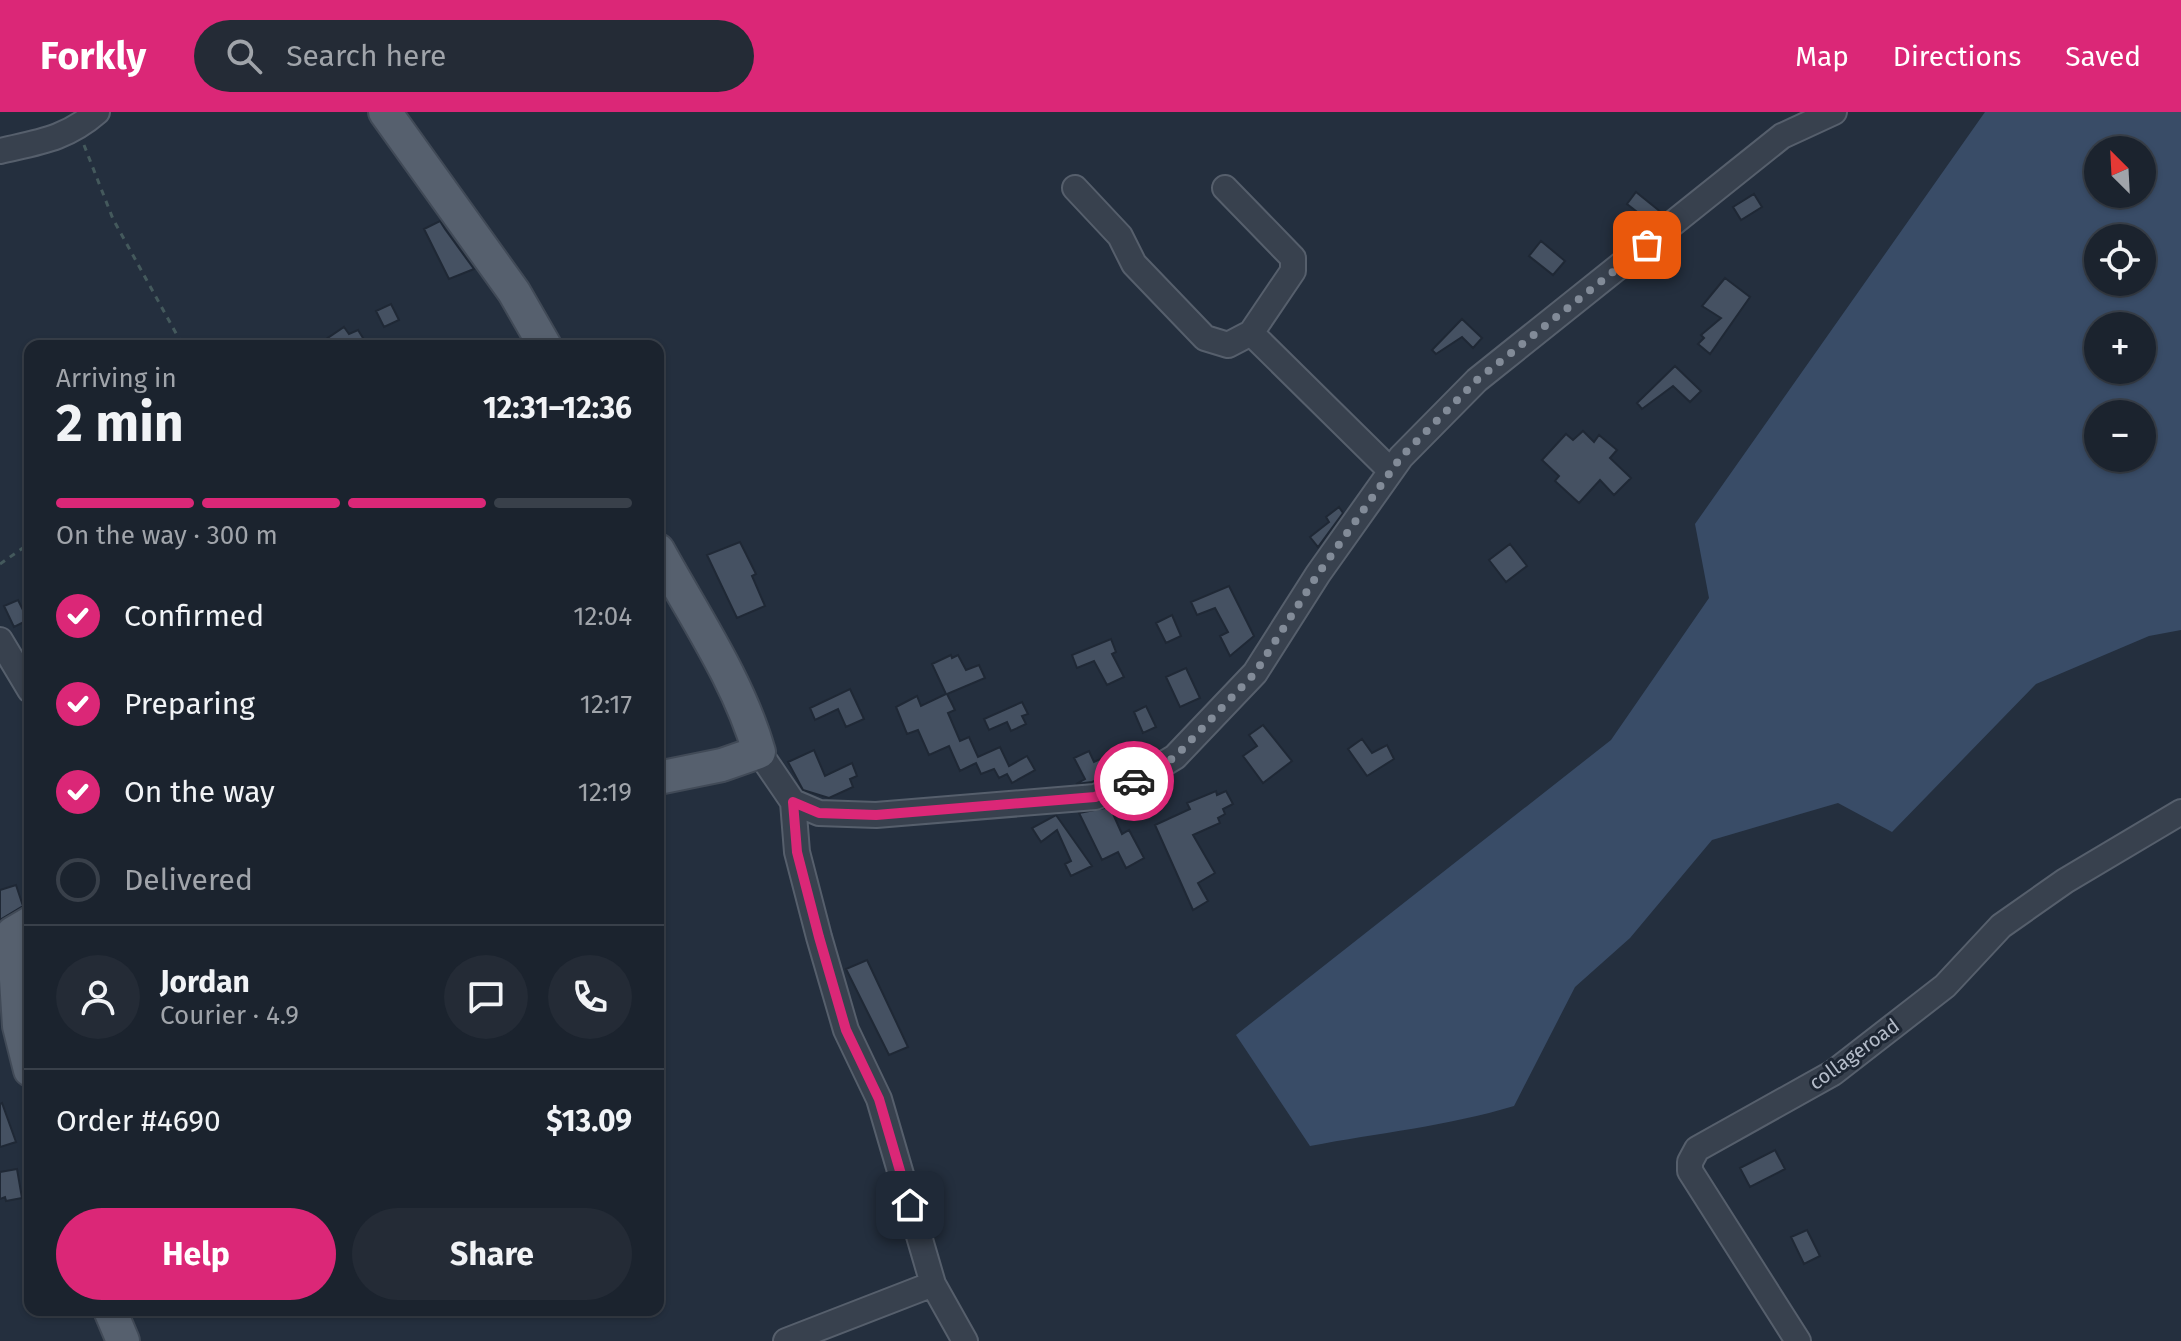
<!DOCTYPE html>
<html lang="en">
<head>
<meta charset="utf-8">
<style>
	:root { --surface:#1b232e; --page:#242b36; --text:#f1f3f6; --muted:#a0a4aa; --line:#39404a; --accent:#db2777 }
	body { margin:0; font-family:"Fira Sans",sans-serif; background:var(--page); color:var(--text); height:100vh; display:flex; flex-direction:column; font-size:30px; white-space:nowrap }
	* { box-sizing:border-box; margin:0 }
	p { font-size:26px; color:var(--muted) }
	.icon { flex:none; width:44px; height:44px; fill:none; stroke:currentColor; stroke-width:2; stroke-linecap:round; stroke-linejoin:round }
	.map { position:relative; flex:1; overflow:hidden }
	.side { position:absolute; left:24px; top:228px; width:640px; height:976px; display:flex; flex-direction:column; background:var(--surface); border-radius:16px; box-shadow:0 2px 6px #0004,0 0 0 2px var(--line) }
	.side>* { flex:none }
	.needle { width:52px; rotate:336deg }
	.controls { position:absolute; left:2084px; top:24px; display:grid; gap:16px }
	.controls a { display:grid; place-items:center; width:72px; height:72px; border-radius:50%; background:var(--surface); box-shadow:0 2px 6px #0004,0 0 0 2px var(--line); font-size:40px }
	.pin { position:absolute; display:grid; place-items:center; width:68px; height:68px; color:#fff; margin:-34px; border-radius:16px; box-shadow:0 4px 12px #0006 }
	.courier { position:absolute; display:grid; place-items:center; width:80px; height:80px; margin:-40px; border:6px solid #db2777; border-radius:50%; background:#fff; color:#222; box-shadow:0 2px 10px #0007 }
	.head em { font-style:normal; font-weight:700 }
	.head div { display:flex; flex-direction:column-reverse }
	.head { display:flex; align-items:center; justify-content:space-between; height:136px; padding:0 32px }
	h1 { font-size:52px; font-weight:700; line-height:60px }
	.bar { display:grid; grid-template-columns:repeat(4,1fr); gap:12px 8px; align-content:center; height:96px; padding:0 32px }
	.bar i { height:10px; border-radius:6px; background:var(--line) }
	.bar .on { background:var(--accent) }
	.bar p { grid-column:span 4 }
	.line { display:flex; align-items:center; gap:20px; padding:0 32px; border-top:2px solid var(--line) }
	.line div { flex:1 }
	.round { display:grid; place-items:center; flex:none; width:84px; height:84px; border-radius:42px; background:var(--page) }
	ol { padding:0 32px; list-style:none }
	li { display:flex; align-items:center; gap:24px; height:88px }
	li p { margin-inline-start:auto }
	li .icon { padding:8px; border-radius:50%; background:var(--accent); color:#fff; stroke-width:4 }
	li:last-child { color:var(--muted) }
	li i { width:44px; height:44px; border:4px solid var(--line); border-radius:50% }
	.button { display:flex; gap:16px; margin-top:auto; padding:16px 32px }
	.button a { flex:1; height:92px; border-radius:48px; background:var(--accent); color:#fff; font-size:32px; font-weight:700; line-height:92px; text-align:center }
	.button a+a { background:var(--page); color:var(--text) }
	header { display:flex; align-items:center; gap:48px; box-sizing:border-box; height:112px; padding:0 40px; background:var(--accent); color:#fff }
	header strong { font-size:38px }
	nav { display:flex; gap:44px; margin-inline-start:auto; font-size:28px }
	.search { width:560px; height:72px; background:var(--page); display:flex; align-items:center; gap:20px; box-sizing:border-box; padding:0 28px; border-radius:44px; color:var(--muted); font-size:30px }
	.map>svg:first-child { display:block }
	.water { fill:#394c67; fill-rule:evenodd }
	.building { fill:#455162; stroke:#1f2835; stroke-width:2 }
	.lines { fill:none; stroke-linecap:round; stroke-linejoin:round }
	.minor-casing { stroke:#565f6c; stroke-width:28 }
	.major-casing { stroke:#414a57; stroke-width:36 }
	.path { stroke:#44595c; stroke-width:3; stroke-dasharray:6 6; stroke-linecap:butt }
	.minor { stroke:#38414e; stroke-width:24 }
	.major { stroke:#56606e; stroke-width:32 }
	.done { stroke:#828b98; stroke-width:8; stroke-dasharray:0 14.4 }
	.route { stroke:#db2777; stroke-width:10 }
	.labels { text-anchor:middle; stroke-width:6; stroke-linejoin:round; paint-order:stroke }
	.street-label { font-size:20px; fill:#b4bcc9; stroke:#1d2633 }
</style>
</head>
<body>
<header>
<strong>Forkly</strong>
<div class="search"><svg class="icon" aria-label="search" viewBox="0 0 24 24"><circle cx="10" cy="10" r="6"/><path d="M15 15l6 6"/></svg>Search here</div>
<nav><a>Map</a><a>Directions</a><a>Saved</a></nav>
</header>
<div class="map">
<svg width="2181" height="1229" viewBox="0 0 2181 1229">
	<rect width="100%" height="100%" fill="#242f3e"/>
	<path class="water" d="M1985 0H2181V518L2149 524 2036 572 1892 720 1838 691 1712 728 1630 826 1575 875 1514 994C1448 1014 1378 1021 1310 1034L1236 923 1611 628 1709 486 1695 412ZM2098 38H2142V82H2098ZM2098 126H2142V170H2098ZM2098 214H2142V258H2098ZM2098 302H2142V346H2098Z"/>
	<path class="building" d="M1636 80 1662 101 1650 110 1627 92Z
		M1754 82 1762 95 1741 108 1733 95Z
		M440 109 445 117 474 157 449 167 424 117Z
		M1541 129 1565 149 1553 163 1529 144Z
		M1725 166 1750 185 1710 242 1698 232 1704 226 1701 223 1721 206 1702 194Z
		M391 192 399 208 384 215 376 199Z
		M1462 207 1482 226 1473 236 1462 225 1436 242 1432 238Z
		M344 215 349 222 358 218 368 234H316Z
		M1675 254 1701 279 1690 290 1673 274 1642 297 1637 291Z
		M1583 319 1594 330 1599 323 1617 338 1610 346 1631 366 1614 383 1600 368 1579 391 1555 369 1559 364 1542 348 1566 322 1573 328Z
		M1339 395 1343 401 1318 435 1310 425 1329 410 1326 405Z
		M740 430 756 462 752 464 765 494 737 506 707 443Z
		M1510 432 1527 454 1506 470 1489 448Z
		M1229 474 1254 524 1230 544 1220 524 1228 520 1215 496 1197 503 1191 490Z
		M18 488 28 508 14 515 4 494Z
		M1172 503 1181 524 1166 531 1156 511Z
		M1111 527 1116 540 1112 542 1124 565 1107 573 1094 549 1077 556 1072 543Z
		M951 543 952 546 958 543 966 558 979 553 985 566 947 582 955 598 948 601 960 629 969 625 978 645 1000 635 1009 654 1027 644 1035 658 1012 671 1007 662 999 666 994 657 981 662 976 651 960 659 949 634 929 643 918 618 907 622 896 595 917 584 921 594 946 582 932 552Z
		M1186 556 1200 586 1180 595 1166 565Z
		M850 577 864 607 846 615 838 597 815 608 810 596Z
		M1022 590 1028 602 1022 604 1026 612 1011 619 1007 610 989 618 984 607Z
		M1146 594 1156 615 1143 621 1134 600Z
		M1263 613 1292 649 1263 671 1243 644 1257 634 1249 623Z
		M1362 627 1372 641 1387 633 1394 647 1367 664 1348 637Z
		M814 638 825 664 852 651 857 664 850 667 853 675 829 686 803 678 788 650Z
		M1089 639 1094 650 1118 639 1126 656 1092 670 1076 672 1085 667 1074 646Z
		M1216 679 1217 683 1226 679 1233 692 1223 697 1225 702 1218 706 1220 711 1193 723 1215 761 1198 771 1208 789 1193 798 1155 713 1190 697 1187 691Z
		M1110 695 1122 722 1129 718 1144 746 1126 756 1118 740 1102 748 1079 701Z
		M1056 703 1092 754 1071 764 1065 752 1071 749 1057 718 1041 730 1032 716Z
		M16 773 23 794 0 808V778Z
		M867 848 908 935 889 943 846 857Z
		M2 991 16 1030 0 1035V992Z
		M1775 1038 1785 1057 1750 1075 1740 1056Z
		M17 1057 22 1086 6 1089 5 1085 0 1087V1060Z
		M1807 1118 1820 1144 1804 1152 1791 1125Z"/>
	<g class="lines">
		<defs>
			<path id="minor" d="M0 39C39 30 66 27 97 0
				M1075 76 1120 124 1134 152 1205 226 1228 233 1251 221
				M1225 76 1293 146V159L1251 221 1391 359
				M0 528 30 578
				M759 640 793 690 819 701 876 703 1095 685 1135 669 1175 645 1255 561 1318 462 1401 345 1477 268 1782 24 1834 0
				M933 1172 965 1229
				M786 1229 933 1172 879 987 846 918 819 825 797 740 793 690
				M1798 1229 1690 1059V1050L1697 1037 1833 961 1945 874 2001 814 2065 769 2181 700"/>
			<path id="major" d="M385 0 514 180 545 234
				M658 438C693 502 739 569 759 640L722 653 658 666
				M30 811 13 821 19 914 30 958
				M110 1198 123 1229"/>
		</defs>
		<use href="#minor" class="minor-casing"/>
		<use href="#major" class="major-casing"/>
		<path class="path" d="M84 33 113 107 183 234
			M0 452 30 431"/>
		<use href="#minor" class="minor"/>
		<use href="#major" class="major"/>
	</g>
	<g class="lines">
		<path class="done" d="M1134 669 1175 645 1255 561 1318 462 1401 345 1477 268 1647 133"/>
		<path class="route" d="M910 1093 879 987 846 918 819 825 797 740 793 690 819 701 876 703 1095 685 1134 669"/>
	</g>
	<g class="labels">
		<g class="street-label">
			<text transform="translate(1854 942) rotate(-36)" y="7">collageroad</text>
		</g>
	</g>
</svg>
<div class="controls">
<a><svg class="needle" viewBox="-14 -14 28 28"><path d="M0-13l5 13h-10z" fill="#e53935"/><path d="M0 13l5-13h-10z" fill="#a0a4aa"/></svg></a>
<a><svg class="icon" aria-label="locate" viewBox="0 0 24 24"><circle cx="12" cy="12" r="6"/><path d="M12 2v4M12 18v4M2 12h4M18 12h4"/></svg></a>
<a>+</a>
<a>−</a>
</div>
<div class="pin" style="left:1647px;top:133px;background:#ea580c"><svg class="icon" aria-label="bag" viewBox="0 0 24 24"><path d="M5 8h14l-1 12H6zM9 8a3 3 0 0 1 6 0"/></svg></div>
<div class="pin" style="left:910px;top:1093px;background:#1f2937"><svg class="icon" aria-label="home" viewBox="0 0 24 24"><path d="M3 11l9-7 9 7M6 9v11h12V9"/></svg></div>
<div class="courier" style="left:1134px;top:669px"><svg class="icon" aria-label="car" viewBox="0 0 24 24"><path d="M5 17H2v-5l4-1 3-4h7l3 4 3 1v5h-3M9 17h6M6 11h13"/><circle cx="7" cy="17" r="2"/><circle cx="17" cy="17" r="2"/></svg></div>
<section class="side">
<div class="head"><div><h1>2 min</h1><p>Arriving in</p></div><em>12:31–12:36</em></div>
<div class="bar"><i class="on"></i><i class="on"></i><i class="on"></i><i></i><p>On the way · 300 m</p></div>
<ol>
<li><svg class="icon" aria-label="check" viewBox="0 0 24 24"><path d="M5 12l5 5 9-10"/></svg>Confirmed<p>12:04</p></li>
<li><svg class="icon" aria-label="check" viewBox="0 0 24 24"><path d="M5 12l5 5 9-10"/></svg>Preparing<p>12:17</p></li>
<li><svg class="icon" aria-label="check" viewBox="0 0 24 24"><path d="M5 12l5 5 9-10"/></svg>On the way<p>12:19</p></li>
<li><i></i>Delivered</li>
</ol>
<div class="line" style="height:144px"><a class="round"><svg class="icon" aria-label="person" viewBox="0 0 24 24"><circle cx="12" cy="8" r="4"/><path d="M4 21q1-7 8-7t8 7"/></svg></a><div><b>Jordan</b><p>Courier · 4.9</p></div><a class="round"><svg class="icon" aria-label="chat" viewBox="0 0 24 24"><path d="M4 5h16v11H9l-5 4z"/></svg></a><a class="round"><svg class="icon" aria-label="phone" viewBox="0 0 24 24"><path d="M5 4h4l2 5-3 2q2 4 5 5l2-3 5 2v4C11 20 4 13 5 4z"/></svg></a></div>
<div class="line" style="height:104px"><div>Order #4690</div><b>$13.09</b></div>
<div class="button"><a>Help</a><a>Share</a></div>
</section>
</div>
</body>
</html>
